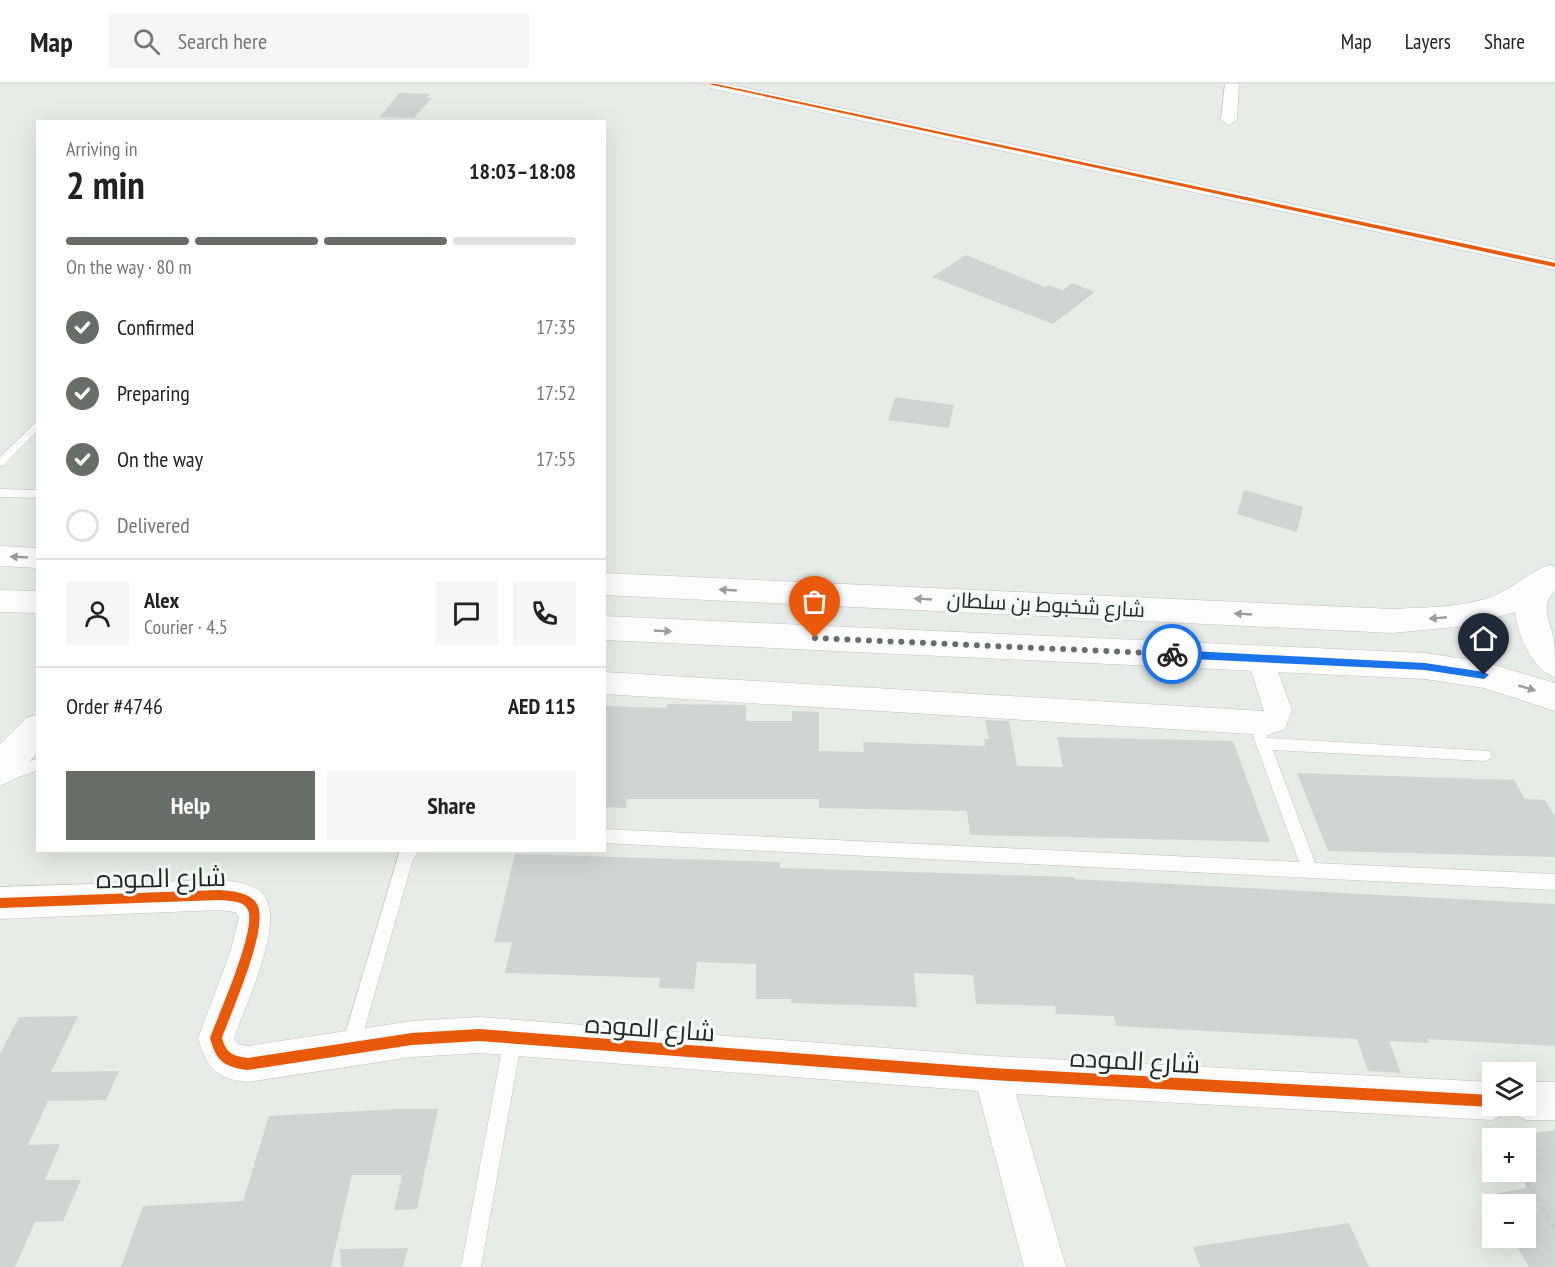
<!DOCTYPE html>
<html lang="en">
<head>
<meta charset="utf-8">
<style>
	:root { --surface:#fff; --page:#f6f6f6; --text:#222; --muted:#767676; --line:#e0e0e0; --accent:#696d6a }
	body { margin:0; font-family:"PT Sans Narrow",Cairo,sans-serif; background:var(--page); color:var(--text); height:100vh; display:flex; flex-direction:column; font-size:22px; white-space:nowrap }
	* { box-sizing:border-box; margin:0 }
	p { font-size:20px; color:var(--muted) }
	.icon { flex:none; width:33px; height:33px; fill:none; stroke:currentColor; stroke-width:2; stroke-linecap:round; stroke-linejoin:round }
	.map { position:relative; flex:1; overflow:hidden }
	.side { position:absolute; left:36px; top:36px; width:570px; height:732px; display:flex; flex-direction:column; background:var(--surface); border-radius:0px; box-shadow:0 6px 24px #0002 }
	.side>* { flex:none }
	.fabs { position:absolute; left:1482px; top:978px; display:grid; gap:12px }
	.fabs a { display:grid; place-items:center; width:54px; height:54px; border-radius:0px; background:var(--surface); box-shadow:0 6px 24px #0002; font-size:30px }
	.pin { position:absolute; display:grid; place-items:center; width:51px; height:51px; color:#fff; margin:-62px -26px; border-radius:50% 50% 50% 0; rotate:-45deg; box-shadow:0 0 6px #0007 }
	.pin .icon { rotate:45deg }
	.courier { position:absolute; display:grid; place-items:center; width:60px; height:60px; margin:-30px; border:4px solid #1a73e8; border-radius:50%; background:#fff; color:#222; box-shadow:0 2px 8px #0007 }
	.head em { font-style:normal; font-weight:700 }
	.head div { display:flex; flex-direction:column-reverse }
	.head { display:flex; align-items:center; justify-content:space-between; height:102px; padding:0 30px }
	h1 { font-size:39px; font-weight:700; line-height:45px }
	.bar { display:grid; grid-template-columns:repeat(4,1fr); gap:9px 6px; align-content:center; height:72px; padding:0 30px }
	.bar i { height:8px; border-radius:4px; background:var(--line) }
	.bar .selected { background:var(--accent) }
	.bar p { grid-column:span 4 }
	.line { display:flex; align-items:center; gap:15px; padding:0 30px; border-top:2px solid var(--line) }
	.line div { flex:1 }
	.round { display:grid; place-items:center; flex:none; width:63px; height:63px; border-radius:0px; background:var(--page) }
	ol { padding:0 30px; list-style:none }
	li { display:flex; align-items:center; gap:18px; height:66px }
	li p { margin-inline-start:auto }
	li .icon { padding:6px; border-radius:50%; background:var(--accent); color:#fff; stroke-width:4 }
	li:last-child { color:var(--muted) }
	li i { width:33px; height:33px; border:3px solid var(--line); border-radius:50% }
	.action { display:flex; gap:12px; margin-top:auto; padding:12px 30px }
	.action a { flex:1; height:69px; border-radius:0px; background:var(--accent); color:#fff; font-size:24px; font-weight:700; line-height:69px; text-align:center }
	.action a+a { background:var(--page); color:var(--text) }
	header { display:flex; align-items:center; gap:36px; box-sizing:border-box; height:84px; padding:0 30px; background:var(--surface); border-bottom:2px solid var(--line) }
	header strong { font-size:28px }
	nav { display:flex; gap:33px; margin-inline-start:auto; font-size:21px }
	.search { width:420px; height:54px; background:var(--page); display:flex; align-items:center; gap:15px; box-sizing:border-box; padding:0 21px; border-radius:0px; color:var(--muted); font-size:22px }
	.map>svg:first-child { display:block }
	.building { fill:#d1d4d2 }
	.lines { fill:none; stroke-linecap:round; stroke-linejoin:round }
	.service-casing { stroke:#bfc1bf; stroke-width:1 }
	.minor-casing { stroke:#bfc1bf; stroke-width:1 }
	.tertiary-casing { stroke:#bfc1bf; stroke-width:1 }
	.primary-casing { stroke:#bfc1bf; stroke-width:1 }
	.path { stroke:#ccc; stroke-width:5; stroke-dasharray:6 4; stroke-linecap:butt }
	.service { fill:#fcfcfc; fill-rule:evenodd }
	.minor { fill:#fcfcfc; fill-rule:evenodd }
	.tertiary { fill:#fcfcfc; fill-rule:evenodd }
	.primary { fill:#fcfcfc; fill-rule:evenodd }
	.cycleway-casing { stroke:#f4faf5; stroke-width:4 }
	.cycleway { fill:#e8590c; fill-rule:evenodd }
	.oneway { fill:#9b9d9c }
	.route { fill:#1a73e8 }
	.done { stroke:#696d6a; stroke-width:6; stroke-dasharray:0 10.8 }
	.labels { text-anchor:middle; stroke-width:6; stroke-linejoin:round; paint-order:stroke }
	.street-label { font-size:21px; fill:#252826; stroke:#f4faf5 }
	.near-street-label { font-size:26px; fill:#252826; stroke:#f4faf5 }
</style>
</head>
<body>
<header>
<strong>Map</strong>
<div class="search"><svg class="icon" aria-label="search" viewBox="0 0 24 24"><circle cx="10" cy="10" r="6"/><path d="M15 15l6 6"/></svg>Search here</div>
<nav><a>Map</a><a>Layers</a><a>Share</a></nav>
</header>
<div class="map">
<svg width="1555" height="1183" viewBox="0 0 1555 1183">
	<rect width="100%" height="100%" fill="#e8ece9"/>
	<path class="building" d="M399 9 430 10 426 14H432L414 34 380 33Z
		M966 171 1045 203 1048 201 1063 206 1072 199 1095 208 1053 240 932 193Z
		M895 313 954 321 949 344 888 336Z
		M1244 406 1303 423 1297 448 1237 430Z
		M667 620 746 621V637H792V627L819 628V667L864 668 863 658 985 662 984 655H989L985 636 1009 637 1017 682 1063 683 1057 653 1233 657 1270 758 970 751 967 727 819 724V715H627L626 724 604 723V622L666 624Z
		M1297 689 1514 696 1525 715 1545 716 1555 733V773L1328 767Z
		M515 770 780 778V784L1074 793V795L1555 820V962L1427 955 1429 959 1389 957 1401 989 1368 987 1357 955 1116 942 1114 932 1056 930 1055 922 976 920 973 891 914 889 917 923 791 919V915H756V880L697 878 694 905 659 904 660 894 505 889 512 858H494Z
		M78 932 51 988 119 987 106 1016 48 1017 28 1061 60 1060 45 1096H81L63 1137 35 1138 15 1183H0V970L19 933Z
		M397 1025H438L417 1125 394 1126 402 1091H352L331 1183H121L143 1122 243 1117 269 1032Z
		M1555 1046V1183H1529L1512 1154H1526V1120H1493L1488 1111 1526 1104V1054L1510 1053Z
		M1349 1139 1369 1183H1200L1193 1163Z
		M408 1164 403 1183H341L340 1165Z"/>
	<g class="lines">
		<defs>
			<path id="service" d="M38 336V346L4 381 0 382V373Z
				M0 405 38 406V414L0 413Z
				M1260 646 1265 648 1268 654 1490 667 1492 671 1490 675 1485 677 1273 666 1315 779 1555 790V806L604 759V745L1299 778 1253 652 1255 648Z
				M38 674V686L16 694 0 702V688Z
				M400 766H420L413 775 359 964 356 970 350 973 344 970 341 964Z
				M513 945 519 948 522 954 481 1183H461L504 954 507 948Z"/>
			<path id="minor" d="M704 0H727L1555 176V186L710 4Z
				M1260 564 1269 567 1273 574 1292 626 1285 645 1268 651 604 610V588L1264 627 1247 574 1251 567Z
				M219 796C233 797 252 799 262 809 288 836 244 923 234 954L238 960 248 962 412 937 479 933 992 972 1492 998V1022H1509L1505 1030 1492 1036 1016 1010 1066 1183H1024L978 1007 479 969 412 973 248 998C217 995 206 984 198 954L231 866 239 833 235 828 219 826 0 835V803Z
				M1526 998H1555V1036H1526L1513 1030 1509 1022H1526Z"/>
			<path id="tertiary" d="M1225 0H1239L1237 36 1229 41 1221 36Z
				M38 630V668L13 695 0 699V660L26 634Z"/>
			<path id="primary" d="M0 462 38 464V484L0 482Z
				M1550 481 1555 483V506C1540 522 1549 536 1554 554 1555 565 1555 581 1555 593 1531 585 1518 551 1515 528L1465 542 1393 549 604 511V489L1393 525C1426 523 1465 524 1496 511 1515 503 1530 487 1550 481Z
				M0 506 38 507V529L0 528Z
				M604 532 1425 569 1484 578 1555 599V627L1484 604 1425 595 604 556Z"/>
		</defs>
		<use href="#service" class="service-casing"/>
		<use href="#minor" class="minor-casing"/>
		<use href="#tertiary" class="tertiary-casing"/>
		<use href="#primary" class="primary-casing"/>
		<path class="path" d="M1495 1046 1501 1054
			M1521 1088 1555 1144"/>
		<use href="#service" class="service"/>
		<use href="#minor" class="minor"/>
		<use href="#tertiary" class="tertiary"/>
		<use href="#primary" class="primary"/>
		<defs>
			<path id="cycleway" d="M708 0H716L1555 179V183Z
				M219 806C231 807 250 808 257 820 270 843 231 928 222 954 226 969 233 972 248 974L412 949 479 945 992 984 1492 1011V1022H1496L1492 1023 992 996 479 957 412 961 248 986C224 983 216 977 210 954 218 932 257 845 248 826 244 816 228 817 219 816L0 824V814Z"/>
		</defs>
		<use href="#cycleway" class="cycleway-casing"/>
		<use href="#cycleway" class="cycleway"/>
	</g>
	<defs><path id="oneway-solid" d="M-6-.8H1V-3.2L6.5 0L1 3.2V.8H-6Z" transform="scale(1.5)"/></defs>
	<g class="oneway">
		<use href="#oneway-solid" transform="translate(19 473) rotate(-177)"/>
		<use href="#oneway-solid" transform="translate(728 506) rotate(-177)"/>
		<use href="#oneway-solid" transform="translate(923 515) rotate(-177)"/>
		<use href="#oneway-solid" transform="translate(1243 530) rotate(-177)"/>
		<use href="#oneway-solid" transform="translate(1438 534) rotate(175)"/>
		<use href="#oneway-solid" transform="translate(663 547) rotate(3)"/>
		<use href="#oneway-solid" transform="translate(1527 604) rotate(16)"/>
	</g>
	<path class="route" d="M1172 566 1425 579 1484 588 1489 591 1484 595 1425 586 1172 574 1167 570Z"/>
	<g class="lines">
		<path class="done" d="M815 554 1172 570"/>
	</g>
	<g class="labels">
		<g class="street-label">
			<text transform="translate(1046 521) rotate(3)" y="7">شارع شخبوط بن سلطان</text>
		</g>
		<g class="near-street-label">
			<text transform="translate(161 794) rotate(-1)" y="9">شارع الموده</text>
			<text transform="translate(650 944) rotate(4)" y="9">شارع الموده</text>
			<text transform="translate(1135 977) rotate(3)" y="9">شارع الموده</text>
		</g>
	</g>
</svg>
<div class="fabs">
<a><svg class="icon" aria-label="layers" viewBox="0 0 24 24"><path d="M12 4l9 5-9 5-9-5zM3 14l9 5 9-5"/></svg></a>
<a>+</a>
<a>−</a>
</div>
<div class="pin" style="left:815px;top:554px;background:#ea580c"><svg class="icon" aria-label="bag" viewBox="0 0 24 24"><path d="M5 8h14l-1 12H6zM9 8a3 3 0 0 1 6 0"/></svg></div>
<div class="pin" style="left:1484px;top:591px;background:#1f2937"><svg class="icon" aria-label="home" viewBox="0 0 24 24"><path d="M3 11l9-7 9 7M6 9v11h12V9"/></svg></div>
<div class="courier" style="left:1172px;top:570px"><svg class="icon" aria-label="bike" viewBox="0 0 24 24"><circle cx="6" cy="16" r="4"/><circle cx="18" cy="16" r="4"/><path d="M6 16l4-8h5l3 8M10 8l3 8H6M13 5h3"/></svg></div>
<section class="side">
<div class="head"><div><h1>2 min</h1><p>Arriving in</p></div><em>18:03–18:08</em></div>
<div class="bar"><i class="selected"></i><i class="selected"></i><i class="selected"></i><i></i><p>On the way · 80 m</p></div>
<ol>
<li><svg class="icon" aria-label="check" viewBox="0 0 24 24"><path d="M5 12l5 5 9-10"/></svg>Confirmed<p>17:35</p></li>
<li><svg class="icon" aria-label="check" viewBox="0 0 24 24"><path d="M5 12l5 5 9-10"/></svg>Preparing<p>17:52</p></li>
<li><svg class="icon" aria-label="check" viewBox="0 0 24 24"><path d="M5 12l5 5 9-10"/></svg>On the way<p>17:55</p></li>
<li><i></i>Delivered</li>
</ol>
<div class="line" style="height:108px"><a class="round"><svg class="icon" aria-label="person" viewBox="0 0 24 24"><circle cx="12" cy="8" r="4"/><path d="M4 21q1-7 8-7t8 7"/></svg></a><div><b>Alex</b><p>Courier · 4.5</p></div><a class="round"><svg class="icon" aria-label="chat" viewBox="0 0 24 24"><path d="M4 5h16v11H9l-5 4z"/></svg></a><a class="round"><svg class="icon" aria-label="phone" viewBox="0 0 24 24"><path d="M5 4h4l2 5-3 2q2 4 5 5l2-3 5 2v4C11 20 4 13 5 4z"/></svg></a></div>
<div class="line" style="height:78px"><div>Order #4746</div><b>AED 115</b></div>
<div class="action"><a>Help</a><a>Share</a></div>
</section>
</div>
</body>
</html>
